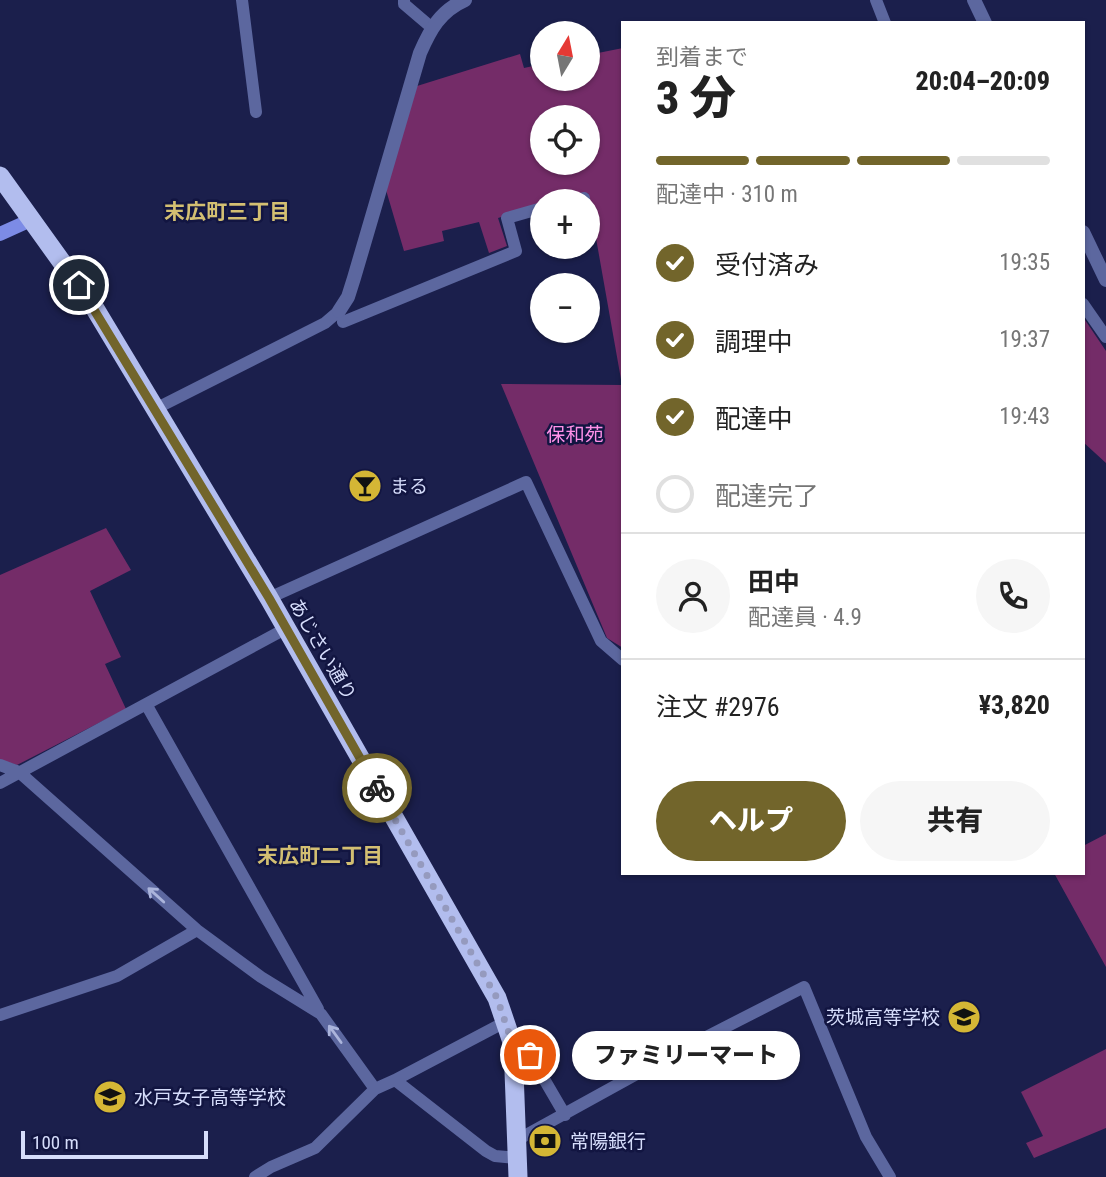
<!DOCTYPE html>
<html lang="ja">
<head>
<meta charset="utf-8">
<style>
	:root { --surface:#fff; --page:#f6f6f6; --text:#222; --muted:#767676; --line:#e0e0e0; --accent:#72652b }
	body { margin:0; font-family:"Roboto Condensed","Noto Sans JP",sans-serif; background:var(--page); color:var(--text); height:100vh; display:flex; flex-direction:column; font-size:26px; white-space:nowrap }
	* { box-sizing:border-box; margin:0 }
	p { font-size:23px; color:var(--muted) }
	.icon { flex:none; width:38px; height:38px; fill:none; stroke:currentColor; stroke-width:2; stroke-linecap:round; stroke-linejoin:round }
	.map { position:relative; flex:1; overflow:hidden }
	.details { position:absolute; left:621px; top:21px; width:464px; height:854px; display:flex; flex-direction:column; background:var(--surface); border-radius:0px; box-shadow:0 2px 5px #0004 }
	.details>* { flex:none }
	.needle { width:46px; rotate:10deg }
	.buttons { position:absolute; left:530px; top:21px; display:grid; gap:14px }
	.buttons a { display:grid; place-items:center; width:70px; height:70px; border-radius:50%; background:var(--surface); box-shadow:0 2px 5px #0004; font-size:35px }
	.scale { position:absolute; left:21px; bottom:18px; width:187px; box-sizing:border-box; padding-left:7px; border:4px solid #d6ddfb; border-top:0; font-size:19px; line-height:24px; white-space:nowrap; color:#d6ddfb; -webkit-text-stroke:5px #121541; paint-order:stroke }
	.pin { position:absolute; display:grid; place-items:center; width:60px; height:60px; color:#fff; margin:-30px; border:4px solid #fff; border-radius:50%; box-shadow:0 2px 7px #0007 }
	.courier { position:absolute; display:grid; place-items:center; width:70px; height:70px; margin:-35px; border:5px solid #72652b; border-radius:50%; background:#fff; color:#222; box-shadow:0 2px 9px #0007 }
	.bubble { position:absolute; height:49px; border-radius:24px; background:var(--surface); box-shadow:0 2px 5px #0004; font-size:23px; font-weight:800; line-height:49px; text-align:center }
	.overview em { font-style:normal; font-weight:800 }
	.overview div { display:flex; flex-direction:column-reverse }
	.overview { display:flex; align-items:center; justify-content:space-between; height:119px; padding:0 35px }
	h1 { font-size:46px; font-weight:800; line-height:52px }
	.bar { display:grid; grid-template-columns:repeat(4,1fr); gap:10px 7px; align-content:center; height:84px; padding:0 35px }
	.bar i { height:9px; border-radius:5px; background:var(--line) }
	.bar .active { background:var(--accent) }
	.bar p { grid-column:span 4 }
	.line { display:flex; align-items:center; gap:18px; padding:0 35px; border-top:2px solid var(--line) }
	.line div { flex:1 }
	.round { display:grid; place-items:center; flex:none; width:74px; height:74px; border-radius:37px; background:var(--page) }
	ol { padding:0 35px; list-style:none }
	li { display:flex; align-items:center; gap:21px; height:77px }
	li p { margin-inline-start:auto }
	li .icon { padding:7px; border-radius:50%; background:var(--accent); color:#fff; stroke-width:4 }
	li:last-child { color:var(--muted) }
	li i { width:38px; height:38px; border:4px solid var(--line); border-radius:50% }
	.cta { display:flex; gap:14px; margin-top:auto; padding:14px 35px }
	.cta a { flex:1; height:80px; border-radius:42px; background:var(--accent); color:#fff; font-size:28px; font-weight:800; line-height:80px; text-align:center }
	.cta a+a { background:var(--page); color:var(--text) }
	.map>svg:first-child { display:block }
	.green { fill:#742c68; fill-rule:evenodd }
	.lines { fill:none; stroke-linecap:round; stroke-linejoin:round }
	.minor { stroke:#5c679f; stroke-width:12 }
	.tertiary { stroke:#5c679f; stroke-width:14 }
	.secondary { stroke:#7c8be6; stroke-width:14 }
	.trunk { stroke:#b2bdee; stroke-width:19 }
	.oneway { stroke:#abb4db }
	.done { stroke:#959abe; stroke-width:7; stroke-dasharray:0 12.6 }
	.route { stroke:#72652b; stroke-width:9 }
	.labels { text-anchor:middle; stroke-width:5; stroke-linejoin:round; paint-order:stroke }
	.park-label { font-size:19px; fill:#ff91e9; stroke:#121541 }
	.poi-label { font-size:19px; fill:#d6ddfb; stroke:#121541; text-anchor:start }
	.street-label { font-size:19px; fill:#d6ddfb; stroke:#121541 }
	.neighbourhood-label { font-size:21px; font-weight:bold; fill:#d3bf72; stroke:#121541 }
</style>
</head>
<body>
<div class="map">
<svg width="1106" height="1177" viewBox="0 0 1106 1177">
	<rect width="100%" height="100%" fill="#1b1f4c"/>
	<path class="green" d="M623 48V648L607 638 501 384 622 385 588 193 558 201H542V205L498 218 507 246 489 253 479 222 442 231 444 241 404 251 386 190 417 86 520 54 524 68 542 64V79H588V55ZM542 117H588V163H542Z
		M1083 317 1106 351V463L1083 442Z
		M106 528 131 570 90 591 121 657 105 664 126 709 17 765 0 760V575Z
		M1106 834V967L1054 873H1083V846Z
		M1106 1049V1128L1034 1158 1026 1143 1043 1136 1021 1092Z"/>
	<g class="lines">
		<path class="minor" d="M242 0 256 112
			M404 0V4L431 27
			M876 0 885 23
			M570 201 584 198
			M1083 304 1106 337
			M343 322 516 251 507 218 542 208
			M155 409 325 323 339 311
			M269 598 526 482 601 641 623 660
			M146 704 318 1009
			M0 765 19 772 197 930 261 977 321 1014 375 1089
			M0 783 285 629
			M0 1015 117 976 197 930
			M513 1045 530 1055 565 1115
			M395 1080 486 1151 495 1156 517 1158
			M517 1140 673 1054 804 987 866 1137 890 1177
			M255 1177 271 1167 315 1148 375 1089 395 1080 507 1021"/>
		<path class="tertiary" d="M974 0 985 23
			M1083 232 1106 280
			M339 311 348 297 354 278 420 53C430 30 440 11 465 0"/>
		<path class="secondary" d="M0 234 33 219"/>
		<path class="trunk" d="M0 176 94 307 269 598 497 998 513 1045 518 1177"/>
	</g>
	<defs><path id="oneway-shaft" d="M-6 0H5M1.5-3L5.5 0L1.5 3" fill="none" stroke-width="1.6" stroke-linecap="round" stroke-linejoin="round" transform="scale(1.75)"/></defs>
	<g class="oneway">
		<use href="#oneway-shaft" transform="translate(156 895) rotate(-138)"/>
		<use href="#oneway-shaft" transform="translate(335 1034) rotate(-126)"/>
	</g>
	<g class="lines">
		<path class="done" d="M377 788 497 998 513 1045 530 1055"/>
		<path class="route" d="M79 285 269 598 377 788"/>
	</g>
	<defs>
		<symbol id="bar-disc" viewBox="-11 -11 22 22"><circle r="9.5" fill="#d4b635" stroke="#121541"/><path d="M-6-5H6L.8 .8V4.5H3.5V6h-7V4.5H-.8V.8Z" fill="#111"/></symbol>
		<symbol id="school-disc" viewBox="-11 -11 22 22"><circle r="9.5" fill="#d4b635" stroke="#121541"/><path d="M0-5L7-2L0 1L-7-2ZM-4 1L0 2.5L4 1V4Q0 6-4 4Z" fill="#111"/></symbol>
		<symbol id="bank-disc" viewBox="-11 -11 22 22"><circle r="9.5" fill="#d4b635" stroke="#121541"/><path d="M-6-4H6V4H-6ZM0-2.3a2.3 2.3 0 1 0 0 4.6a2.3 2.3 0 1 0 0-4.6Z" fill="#111"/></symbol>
	</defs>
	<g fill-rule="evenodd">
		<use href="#bar-disc" x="346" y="467" width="38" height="38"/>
		<use href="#school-disc" x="945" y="998" width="38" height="38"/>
		<use href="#school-disc" x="91" y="1078" width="38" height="38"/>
		<use href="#bank-disc" x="526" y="1122" width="38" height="38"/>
	</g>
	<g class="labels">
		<g class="park-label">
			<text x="575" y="441">保和苑</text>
		</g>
		<g class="poi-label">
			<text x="390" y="493">まる</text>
			<text x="940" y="1024" text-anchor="end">茨城高等学校</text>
			<text x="134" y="1104">水戸女子高等学校</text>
			<text x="570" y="1148">常陽銀行</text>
		</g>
		<g class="street-label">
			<text transform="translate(323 649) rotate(60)" y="7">あじさい通り</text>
		</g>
		<g class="neighbourhood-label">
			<text x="227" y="219">末広町三丁目</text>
			<text x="320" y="863">末広町二丁目</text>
		</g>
	</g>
</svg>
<div class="buttons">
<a><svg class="needle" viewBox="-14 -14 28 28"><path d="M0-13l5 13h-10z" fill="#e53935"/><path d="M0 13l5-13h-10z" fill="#767676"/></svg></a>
<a><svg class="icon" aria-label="locate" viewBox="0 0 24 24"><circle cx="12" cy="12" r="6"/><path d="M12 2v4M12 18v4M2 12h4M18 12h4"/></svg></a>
<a>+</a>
<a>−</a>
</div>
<div class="scale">100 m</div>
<div class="pin" style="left:530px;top:1055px;background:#ea580c"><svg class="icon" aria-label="bag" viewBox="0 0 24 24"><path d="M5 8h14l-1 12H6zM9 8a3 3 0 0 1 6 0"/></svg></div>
<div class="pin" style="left:79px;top:285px;background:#1f2937"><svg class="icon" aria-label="home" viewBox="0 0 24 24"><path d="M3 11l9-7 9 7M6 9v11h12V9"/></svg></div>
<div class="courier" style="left:377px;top:788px"><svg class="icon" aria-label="bike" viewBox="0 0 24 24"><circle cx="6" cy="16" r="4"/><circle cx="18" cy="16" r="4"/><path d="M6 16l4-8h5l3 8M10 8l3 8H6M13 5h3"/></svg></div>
<div class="bubble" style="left:572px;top:1031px;width:228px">ファミリーマート</div>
<section class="details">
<div class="overview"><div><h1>3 分</h1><p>到着まで</p></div><em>20:04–20:09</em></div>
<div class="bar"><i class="active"></i><i class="active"></i><i class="active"></i><i></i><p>配達中 · 310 m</p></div>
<ol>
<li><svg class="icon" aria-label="check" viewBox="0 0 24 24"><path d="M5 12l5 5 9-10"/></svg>受付済み<p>19:35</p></li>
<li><svg class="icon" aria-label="check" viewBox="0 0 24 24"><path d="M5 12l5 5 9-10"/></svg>調理中<p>19:37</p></li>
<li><svg class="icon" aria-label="check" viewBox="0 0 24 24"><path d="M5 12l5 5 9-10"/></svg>配達中<p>19:43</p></li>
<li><i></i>配達完了</li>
</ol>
<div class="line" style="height:126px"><a class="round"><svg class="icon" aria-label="person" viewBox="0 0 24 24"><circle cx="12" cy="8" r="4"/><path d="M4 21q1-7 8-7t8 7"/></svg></a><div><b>田中</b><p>配達員 · 4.9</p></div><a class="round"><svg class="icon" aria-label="phone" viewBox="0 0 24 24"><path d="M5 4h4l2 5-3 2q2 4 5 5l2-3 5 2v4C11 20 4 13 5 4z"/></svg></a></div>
<div class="line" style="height:91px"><div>注文 #2976</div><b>¥3,820</b></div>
<div class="cta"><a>ヘルプ</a><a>共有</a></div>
</section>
</div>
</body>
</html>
